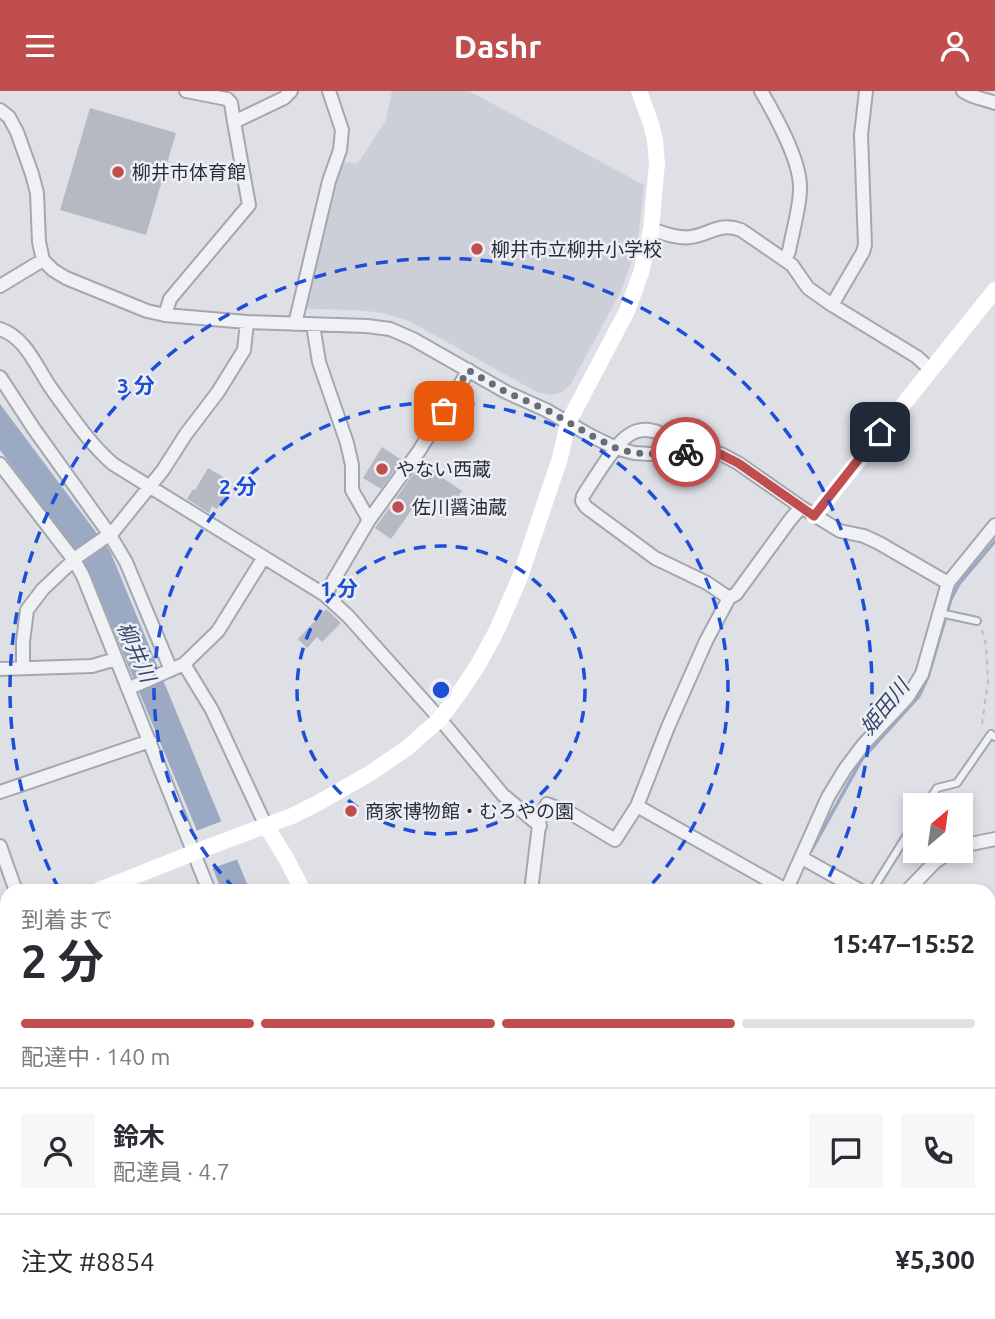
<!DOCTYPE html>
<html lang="ja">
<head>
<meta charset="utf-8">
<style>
	:root { --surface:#fff; --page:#f7f7f7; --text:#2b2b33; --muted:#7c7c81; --line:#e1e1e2; --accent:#c04e4f }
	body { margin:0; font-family:Ubuntu,"Noto Sans JP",sans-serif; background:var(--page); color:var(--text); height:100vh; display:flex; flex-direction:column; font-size:26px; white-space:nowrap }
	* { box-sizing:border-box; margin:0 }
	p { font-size:23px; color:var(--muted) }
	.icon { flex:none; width:38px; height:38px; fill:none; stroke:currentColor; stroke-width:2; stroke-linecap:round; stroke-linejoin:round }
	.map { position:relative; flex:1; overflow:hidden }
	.sheet { position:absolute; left:0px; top:793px; width:996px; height:436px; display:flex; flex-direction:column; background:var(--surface); border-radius:21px 21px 0 0; box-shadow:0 4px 10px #0003 }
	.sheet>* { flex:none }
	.needle { width:46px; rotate:29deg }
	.fabs { position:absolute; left:903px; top:702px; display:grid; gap:14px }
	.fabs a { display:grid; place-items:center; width:70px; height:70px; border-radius:0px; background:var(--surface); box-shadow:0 4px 10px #0003; font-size:35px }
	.pin { position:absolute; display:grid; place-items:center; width:60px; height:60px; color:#fff; margin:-30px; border-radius:14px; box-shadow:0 4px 10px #0006 }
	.courier { position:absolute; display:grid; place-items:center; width:70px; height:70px; margin:-35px; border:5px solid #c04e4f; border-radius:50%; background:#fff; color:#222; box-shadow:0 2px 9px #0007 }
	.overview em { font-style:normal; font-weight:700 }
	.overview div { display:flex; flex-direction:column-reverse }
	.overview { display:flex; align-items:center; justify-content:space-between; height:119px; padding:0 21px }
	h1 { font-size:46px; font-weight:700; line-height:52px }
	.bar { display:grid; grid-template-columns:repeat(4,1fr); gap:10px 7px; align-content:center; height:84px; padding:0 21px }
	.bar i { height:9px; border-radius:5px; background:var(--line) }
	.bar .active { background:var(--accent) }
	.bar p { grid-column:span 4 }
	.line { display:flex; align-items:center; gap:18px; padding:0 21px; border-top:2px solid var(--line) }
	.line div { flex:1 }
	.round { display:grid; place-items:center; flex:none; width:74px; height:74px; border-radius:0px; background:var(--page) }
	header { display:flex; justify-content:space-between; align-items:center; height:91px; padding:0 21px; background:var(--accent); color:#fff; font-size:32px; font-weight:700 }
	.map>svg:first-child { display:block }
	.built { fill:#cccfd7 }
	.water { fill:#9ca9c3 }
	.pier { fill:#dee0e6 }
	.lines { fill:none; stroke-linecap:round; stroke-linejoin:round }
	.stream { stroke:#9ca9c3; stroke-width:3.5 }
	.building { fill:#b6b9c2 }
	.lane-casing { stroke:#a4a7af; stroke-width:10 }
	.street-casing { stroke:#a4a7af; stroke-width:16 }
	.path { stroke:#bcbec5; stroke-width:2; stroke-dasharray:5 5; stroke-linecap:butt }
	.lane { stroke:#f0f1f5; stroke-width:6 }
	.street { stroke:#f0f1f5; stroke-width:12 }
	.secondary { stroke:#fff; stroke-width:16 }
	.done { stroke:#686c77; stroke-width:7; stroke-dasharray:0 12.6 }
	.route { stroke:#c04e4f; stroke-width:9 }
	.ring { fill:none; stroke:#1d4ed8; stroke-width:3.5; stroke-dasharray:12 9 }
	.poi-dot { fill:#c04e4f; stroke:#edeff4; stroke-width:2.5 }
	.labels { text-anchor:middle; stroke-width:5; stroke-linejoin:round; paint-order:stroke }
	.poi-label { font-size:19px; fill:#292d3b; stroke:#edeff4; text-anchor:start }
	.water-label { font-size:21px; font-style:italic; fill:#37476b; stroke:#edeff4 }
	.centre { fill:#1d4ed8; stroke:#edeff4; stroke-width:3.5 }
	.ring-label { font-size:21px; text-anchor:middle; font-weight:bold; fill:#1d4ed8; stroke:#edeff4; stroke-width:5; stroke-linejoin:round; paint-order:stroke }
</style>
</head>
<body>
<header><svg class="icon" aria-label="menu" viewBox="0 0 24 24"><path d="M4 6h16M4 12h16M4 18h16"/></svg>Dashr<svg class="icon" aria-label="person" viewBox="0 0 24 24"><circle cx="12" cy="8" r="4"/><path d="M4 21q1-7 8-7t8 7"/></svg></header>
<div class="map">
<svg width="995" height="1228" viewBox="0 0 995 1228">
	<rect width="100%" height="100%" fill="#dee0e6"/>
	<path class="built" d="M392 0H469L644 94 639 141 630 175 621 200 571 293 561 302 551 304 537 301 409 230 383 222 358 219 304 218 335 95 344 71 358 72 386 29Z"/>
	<path class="water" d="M0 313 110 460 250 800H222L88 478 0 359Z
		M383 1222H428L431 1228H385Z"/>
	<path class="pier" d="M225 729 241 767 210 778 196 740Z"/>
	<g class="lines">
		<path class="stream" d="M811 760 862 668 919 605 928 586 951 508 959 493 995 450
			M609 1228 612 1222"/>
	</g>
	<path class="building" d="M90 17 176 42 146 144 60 119Z
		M382 356 402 369 381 398 363 387Z
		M421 372 462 400 444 425 420 407 391 448 375 437Z
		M208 377 225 387 223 392H224L219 401 225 405 217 418 212 415 209 422 187 408 193 398 195 399Z
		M326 518 341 532 322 551 317 546 307 557 298 548Z"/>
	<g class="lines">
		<defs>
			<path id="lane" d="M940 522 977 530
				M926 714 937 697 957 692 991 643 995 646
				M872 800 915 731"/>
			<path id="street" d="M186 0 227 8 231 12 234 31
				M761 0C775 24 800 68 800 96 801 112 792 143 789 160L785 169
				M963 0C972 7 985 8 995 12
				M0 19 9 26 17 41 32 83 37 102 39 151 43 169 53 179 66 187 147 220 165 224 247 231 367 235 390 238 413 248 506 301 546 319 591 345 616 357 634 362 650 363 686 361 721 363 738 372 801 416 840 440 864 445 879 452 948 492
				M651 138C663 142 678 148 691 146 711 143 719 131 741 139L792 174 808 197 832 214 917 266 930 278
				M0 195 43 169
				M832 214 863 161 865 154 861 44 866 0
				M165 224 170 208 249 114 234 31 284 7 291 0
				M295 233 329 90 340 59 342 39 329 0
				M313 234 319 271 347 352 352 374V399L369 429
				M0 238C27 247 37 278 53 300 72 326 89 352 113 373L325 504 348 525 440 628 503 704 540 735
				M0 286 34 338 110 444 126 471 171 579
				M686 361C678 351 671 347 660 342 650 338 639 337 629 344 615 352 593 390 583 405L582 410 586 416 655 467 707 492 729 507
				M0 373 74 469 83 485 209 800
				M325 504 369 429 419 360 469 279
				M184 573 212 619 266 735
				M23 577V551L27 519 43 498 77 466 113 441 163 379 186 343 218 301 244 259 247 231
				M0 578 92 575 116 568
				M128 596H132L184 573 218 540 264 466
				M0 701 150 650
				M637 715 786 799
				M0 755 16 800
				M961 755 995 748
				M802 767 861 800
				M531 800 540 726 547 713 572 723 615 749 637 715 668 636 706 550 729 507 736 503 790 429 801 416
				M786 800 828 706 845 678 863 654 907 607 922 583 948 492 995 434
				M907 800 935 771 951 760
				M0 976H7
				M989 1030 995 1031
				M989 1149 995 1135
				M378 1222 381 1228
				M473 1222 476 1228
				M960 1222 976 1228
				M633 1228 635 1222"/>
		</defs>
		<use href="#lane" class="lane-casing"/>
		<use href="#street" class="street-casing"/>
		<path class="path" d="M982 539 986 554 988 590 982 633 986 636
			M989 869 995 872"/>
		<use href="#lane" class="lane"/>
		<use href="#street" class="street"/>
		<path class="secondary" d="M814 425 995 199
			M266 735 286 767 303 800
			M97 800 203 758 292 725 318 712 369 683 407 657 440 628 460 601 478 574 497 539 520 486 560 367 568 332 627 220 641 182 651 138 657 72 655 49 651 33 639 0
			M0 838 7 835
			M0 1116 7 1113
			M221 1222 223 1228
			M728 1228 731 1222"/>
	</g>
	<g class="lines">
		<path class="done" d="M444 320 468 279 506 301 547 319 592 345 616 357 634 362 650 363 686 361"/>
		<path class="route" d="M686 361 720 363 738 372 814 425 880 341"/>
	</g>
	<g class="ring">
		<circle cx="441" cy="599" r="144"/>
		<path d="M235 798A287 287 0 1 1 647 798"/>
		<path d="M59 798A431 431 0 1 1 823 798"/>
	</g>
	<g class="poi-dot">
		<circle cx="118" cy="81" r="7"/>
		<circle cx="477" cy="158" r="7"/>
		<circle cx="382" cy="378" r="7"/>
		<circle cx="398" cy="416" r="7"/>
		<circle cx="351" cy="720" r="7"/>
	</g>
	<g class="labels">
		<g class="poi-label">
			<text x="132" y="88">柳井市体育館</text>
			<text x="491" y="165">柳井市立柳井小学校</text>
			<text x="396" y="385">やない西蔵</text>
			<text x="412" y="423">佐川醤油蔵</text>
			<text x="365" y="727">商家博物館・むろやの園</text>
		</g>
		<g class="water-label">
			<text transform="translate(136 561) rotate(66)" y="7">柳井川</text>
			<text transform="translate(885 616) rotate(-51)" y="7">姫田川</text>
		</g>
	</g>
	<circle cx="441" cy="599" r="10" class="centre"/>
	<g class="ring-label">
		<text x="136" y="302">3 分</text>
		<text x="238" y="403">2 分</text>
		<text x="339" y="505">1 分</text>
	</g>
</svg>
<div class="fabs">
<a><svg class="needle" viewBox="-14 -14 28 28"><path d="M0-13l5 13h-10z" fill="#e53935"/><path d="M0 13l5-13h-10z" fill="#7c7c81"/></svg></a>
</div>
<div class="pin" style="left:444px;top:320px;background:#ea580c"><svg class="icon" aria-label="bag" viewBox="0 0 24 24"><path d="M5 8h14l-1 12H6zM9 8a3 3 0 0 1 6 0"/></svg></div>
<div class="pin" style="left:880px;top:341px;background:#1f2937"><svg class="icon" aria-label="home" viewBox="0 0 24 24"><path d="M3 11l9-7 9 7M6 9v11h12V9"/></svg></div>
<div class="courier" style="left:686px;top:361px"><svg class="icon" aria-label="bike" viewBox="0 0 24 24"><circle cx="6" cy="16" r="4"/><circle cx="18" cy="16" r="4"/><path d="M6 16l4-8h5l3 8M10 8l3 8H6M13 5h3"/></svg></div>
<section class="sheet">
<div class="overview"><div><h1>2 分</h1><p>到着まで</p></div><em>15:47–15:52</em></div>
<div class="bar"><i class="active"></i><i class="active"></i><i class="active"></i><i></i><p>配達中 · 140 m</p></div>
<div class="line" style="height:126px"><a class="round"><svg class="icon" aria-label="person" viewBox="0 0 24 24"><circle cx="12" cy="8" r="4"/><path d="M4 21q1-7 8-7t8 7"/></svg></a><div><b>鈴木</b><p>配達員 · 4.7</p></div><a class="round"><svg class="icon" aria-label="chat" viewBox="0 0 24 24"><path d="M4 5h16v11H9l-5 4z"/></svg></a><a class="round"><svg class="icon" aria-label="phone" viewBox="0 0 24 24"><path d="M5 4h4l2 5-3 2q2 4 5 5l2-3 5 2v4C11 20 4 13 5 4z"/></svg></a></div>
<div class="line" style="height:91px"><div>注文 #8854</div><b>¥5,300</b></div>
</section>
</div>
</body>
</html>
